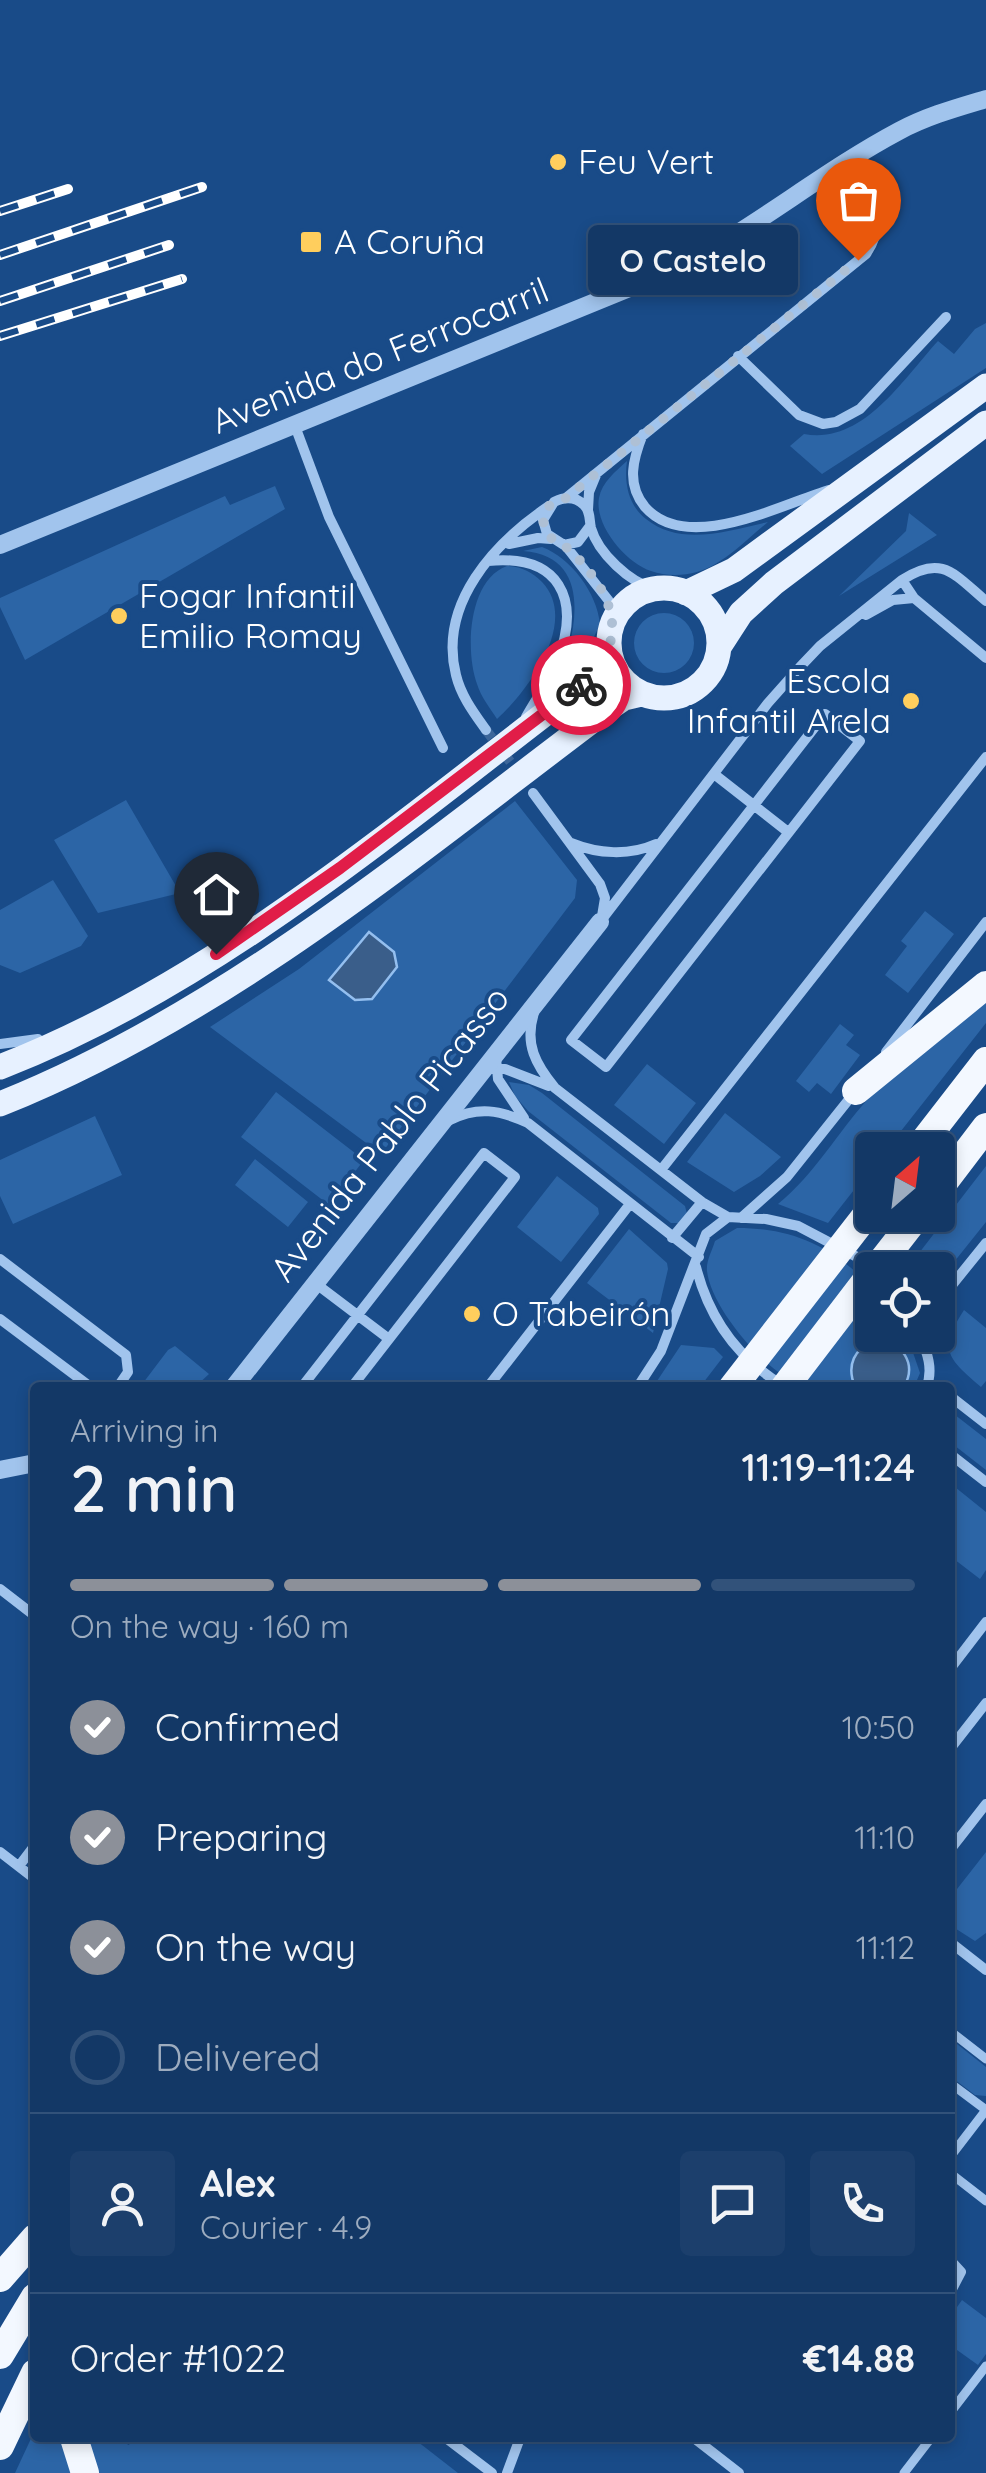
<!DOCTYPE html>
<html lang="en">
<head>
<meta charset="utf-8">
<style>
	:root { --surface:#133866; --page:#1c3f6c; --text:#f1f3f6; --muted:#9dacbf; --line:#32527a; --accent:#8c9099 }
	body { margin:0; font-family:Quicksand,sans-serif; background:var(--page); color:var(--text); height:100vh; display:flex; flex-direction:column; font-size:38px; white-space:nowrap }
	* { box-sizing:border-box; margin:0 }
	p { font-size:32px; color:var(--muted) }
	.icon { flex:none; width:55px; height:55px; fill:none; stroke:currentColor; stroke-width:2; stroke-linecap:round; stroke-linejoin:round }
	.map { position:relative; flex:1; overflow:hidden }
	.side { position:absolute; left:30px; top:1382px; width:925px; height:1060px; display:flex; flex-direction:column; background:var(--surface); border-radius:10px; box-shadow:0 5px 15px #0003,0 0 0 2px var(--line) }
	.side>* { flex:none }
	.needle { width:65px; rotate:28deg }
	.controls { position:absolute; left:855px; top:1132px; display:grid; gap:20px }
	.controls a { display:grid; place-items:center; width:100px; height:100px; border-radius:10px; background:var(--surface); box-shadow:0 5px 15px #0003,0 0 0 2px var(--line); font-size:50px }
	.pin { position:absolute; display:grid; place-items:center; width:85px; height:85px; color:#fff; margin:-102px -42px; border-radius:50% 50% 50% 0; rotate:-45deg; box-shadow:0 0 10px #0007 }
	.pin .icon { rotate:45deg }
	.courier { position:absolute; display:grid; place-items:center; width:100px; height:100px; margin:-50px; border:8px solid #e11d48; border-radius:50%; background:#fff; color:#222; box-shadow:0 2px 12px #0007 }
	.bubble { position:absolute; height:70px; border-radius:10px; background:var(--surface); box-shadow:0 5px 15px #0003,0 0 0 2px var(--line); font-size:32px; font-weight:600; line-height:70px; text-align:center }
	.head em { font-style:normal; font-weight:600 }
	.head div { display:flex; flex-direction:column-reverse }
	.head { display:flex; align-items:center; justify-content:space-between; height:170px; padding:0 40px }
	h1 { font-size:65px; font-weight:600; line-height:75px }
	.bar { display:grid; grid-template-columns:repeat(4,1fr); gap:15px 10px; align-content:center; height:120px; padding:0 40px }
	.bar i { height:12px; border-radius:8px; background:var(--line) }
	.bar .on { background:var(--accent) }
	.bar p { grid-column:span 4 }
	.line { display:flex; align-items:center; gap:25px; padding:0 40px; border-top:2px solid var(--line) }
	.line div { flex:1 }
	.round { display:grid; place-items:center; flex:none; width:105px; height:105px; border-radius:10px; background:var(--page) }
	ol { padding:0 40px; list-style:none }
	li { display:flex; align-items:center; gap:30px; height:110px }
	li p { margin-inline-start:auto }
	li .icon { padding:10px; border-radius:50%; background:var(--accent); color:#fff; stroke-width:4 }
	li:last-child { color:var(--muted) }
	li i { width:55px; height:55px; border:5px solid var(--line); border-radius:50% }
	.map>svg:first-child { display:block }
	.green { fill:#2c65a6 }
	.water { fill:#3a5e8a; stroke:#94bfef; stroke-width:2.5 }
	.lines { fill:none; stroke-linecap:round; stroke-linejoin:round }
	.minor-tunnel { stroke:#3c669a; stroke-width:10; stroke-dasharray:10 5; stroke-linecap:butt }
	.pedestrian { stroke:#a1c4ed; stroke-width:9 }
	.minor { stroke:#a1c4ed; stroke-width:10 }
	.tertiary { stroke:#a1c4ed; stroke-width:18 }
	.primary { stroke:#e7f1ff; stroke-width:25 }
	.trunk { stroke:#f3f8ff; stroke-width:28 }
	.rail-casing { stroke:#fff; stroke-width:10 }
	.rail { stroke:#194b88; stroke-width:6; stroke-dasharray:19; stroke-linecap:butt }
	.trunk-bridge { stroke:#f3f8ff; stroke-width:28 }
	.done { stroke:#aec0d5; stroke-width:10; stroke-dasharray:0 18 }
	.route { stroke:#e11d48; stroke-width:12 }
	.poi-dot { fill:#ffce5d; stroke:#194b88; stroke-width:4 }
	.labels { text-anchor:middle; stroke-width:8; stroke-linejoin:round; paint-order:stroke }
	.poi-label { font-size:35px; fill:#fff; stroke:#194b88; text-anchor:start }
	.street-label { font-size:35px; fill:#fff; stroke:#194b88 }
</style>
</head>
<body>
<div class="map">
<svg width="986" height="2473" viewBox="0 0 986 2473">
	<rect width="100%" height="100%" fill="#194b88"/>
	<path class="green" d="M986 323V368L822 474 790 446 804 434C863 445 903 379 938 341L954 354 975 329Z
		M627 461C624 483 628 505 646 519 681 547 727 531 768 522 747 539 723 565 697 572 682 576 665 576 651 571 626 563 594 525 599 498 602 482 615 472 627 461Z
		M275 486 285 509 25 660 0 607V598L225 496 230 505Z
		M909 513 937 535 839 596 906 531Z
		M542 547C571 558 597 593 600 624L587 652 556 684C576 638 596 556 523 551Z
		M507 566C522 567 532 572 542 582 580 622 527 692 497 719 490 708 481 697 477 684 465 651 468 580 507 566Z
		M634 643a30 30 0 1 1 60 0a30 30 0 1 1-60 0Z
		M126 800 180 893 98 913 54 840Z
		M515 801 577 880 575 898 381 1154 210 1027 299 969Z
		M53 880 88 936 81 946 20 973 0 965V910Z
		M925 911 954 934 908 993 885 975 907 946 901 941Z
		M986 999V1023L886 1150H872V1167L828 1223 778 1204C815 1174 837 1133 868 1099 903 1061 946 1031 986 999Z
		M840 1024 854 1035 846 1045 860 1055 831 1094 817 1083 809 1092 796 1081Z
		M647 1064 696 1103 664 1144 614 1105Z
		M509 1082 529 1085 542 1093 685 1206 687 1214 679 1223H671L528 1111 515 1096Z
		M276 1092 364 1160 329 1205 241 1137Z
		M725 1113 781 1157 760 1176 734 1192 687 1162Z
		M95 1116 122 1175 13 1224 0 1196V1160Z
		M255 1159 308 1202 288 1227 235 1185Z
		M986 1166V1222L938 1282V1270H906Z
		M557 1176 598 1208 599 1214 561 1262 517 1227Z
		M737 1228C794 1228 832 1247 872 1287V1335H907L920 1373 914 1387H904L905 1354 892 1343 876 1341 852 1379 856 1387C841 1387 823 1390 808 1387 771 1380 711 1309 707 1271 706 1261 712 1251 715 1241Z
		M629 1229 667 1263 668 1269 653 1333 587 1283Z
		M964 1310 986 1328V1381L981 1387C947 1358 938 1350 964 1310Z
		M681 1345 714 1348 723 1357 700 1387H653Z
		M175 1346 209 1374 195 1387H140L168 1350Z
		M950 1411 986 1439V1470L950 1442Z
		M950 1483 986 1512V1570L980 1579 950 1556Z
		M986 1852V1933L975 1941 950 1925V1898Z
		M952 2040 986 2067V2096L975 2095 950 2076Z
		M962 2300 986 2318V2354L978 2365 950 2345V2317Z
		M35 2430V2438H64L71 2473H15Z
		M83 2438H124L128 2445 142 2438H413L458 2473H94Z"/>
	<path class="water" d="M369 932 394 952 397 967 372 999 355 1000 329 980Z
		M876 1341C903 1341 917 1364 904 1387H855C846 1365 854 1348 876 1341Z"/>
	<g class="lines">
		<path class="minor-tunnel" d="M486 730 521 776"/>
		<path class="pedestrian" d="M950 2031 986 2059
			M950 2083 986 2110 950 2157
			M950 2173 986 2201
			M950 2413 986 2366
			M904 2473 931 2438"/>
		<path class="minor" d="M738 356 799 415 823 424 836 422 860 409 946 317
			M295 426 329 517 443 748
			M643 434C633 459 626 484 645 507 687 555 782 504 829 490
			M566 498 866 254C890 220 871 190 858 155
			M588 510 589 492 596 475
			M590 526 578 542 564 545 547 534 543 520 554 502C564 497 575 496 584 505 591 512 589 520 591 528 598 553 630 583 655 589
			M509 544 538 538 551 539
			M565 545 609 601 613 621
			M488 561C559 554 582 598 557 662 549 681 536 699 526 717
			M986 601C954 574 942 554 902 580L914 598 986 658
			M866 615 893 600 914 598
			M825 714 860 741 606 1067 571 1040Z
			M486 730C474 713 461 696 456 675 438 604 494 543 549 506
			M714 774 788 832
			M533 793 600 884 605 898 602 916
			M571 843C598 854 629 856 656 844
			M600 922 768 703 800 667 820 646 902 580
			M534 1013C524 1044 536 1065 555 1088L702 1202 728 1217
			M0 1044 38 1039
			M886 1052 986 922
			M496 1058 498 1079 524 1118
			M490 1069H505L549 1086
			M450 1120C478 1106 500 1110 528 1123L699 1257
			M661 1170 986 757
			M741 1218 787 1177 854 1093
			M672 1238 702 1202
			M0 1259 126 1355 128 1372 117 1388
			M696 1267C709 1318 738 1359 784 1386
			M315 1283 389 1339
			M938 1314 948 1290 986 1243
			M0 1319 92 1388
			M920 1335C927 1352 934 1370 926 1388
			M301 1388 484 1153 515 1177 351 1388
			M487 1388 630 1204
			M637 1388 661 1351 706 1234 728 1217 766 1219 798 1226 857 1257 870 1271
			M950 1396 986 1424
			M950 1454 986 1482
			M0 1589 35 1616
			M950 1669 986 1622
			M950 1749 986 1703
			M950 1850 986 1804
			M0 1852 35 1879
			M19 1866 35 1845
			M950 1942 986 1970
			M950 2260 961 2272 950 2293
			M446 2438 492 2473
			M694 2438 739 2473
			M507 2473 520 2438"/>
		<path class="tertiary" d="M0 545 676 269C754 229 822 172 899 131 927 116 956 108 986 99
			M233 1388 600 922
			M0 1470 35 1463"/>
		<path class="primary" d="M609 643a55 55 0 1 1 110 0a55 55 0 1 1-110 0Z
			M686 593 734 570 986 386
			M719 647 741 613 774 583 986 423
			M0 1067C210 986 395 828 572 693L589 679 609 650
			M0 1104C225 1014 413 855 605 711L624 698 641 694"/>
		<path class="trunk" d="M856 1091 986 985
			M917 1150 986 1061
			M938 1190 986 1127
			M875 1270 918 1215
			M0 2278 35 2238
			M0 2355 35 2297
			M74 2438 85 2473
			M0 2446 35 2373"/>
		<defs>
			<path id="rail" d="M0 211 68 189
				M0 255 202 187
				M0 301 169 245
				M0 336 182 279"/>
		</defs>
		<use href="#rail" class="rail-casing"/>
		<use href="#rail" class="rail"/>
		<path class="trunk-bridge" d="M732 1388 864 1218
			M784 1388 872 1273"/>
	</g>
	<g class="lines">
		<path class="done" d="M581 685C632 641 614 595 573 553 566 545 555 543 548 535 541 525 543 516 549 506L566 498 858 260"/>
		<path class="route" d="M216 954 340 868 581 685"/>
	</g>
	<g class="poi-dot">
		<circle cx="558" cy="162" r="10"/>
		<rect x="299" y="230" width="24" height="24" rx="5"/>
		<circle cx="119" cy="616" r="10"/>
		<circle cx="911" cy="701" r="10"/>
		<circle cx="472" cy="1314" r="10"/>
	</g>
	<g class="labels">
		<g class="poi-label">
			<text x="578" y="174">Feu Vert</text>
			<text x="334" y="254">A Coruña</text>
			<text x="139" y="608">Fogar Infantil<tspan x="139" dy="40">Emilio Romay</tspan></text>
			<text x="891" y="693" text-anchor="end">Escola<tspan x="891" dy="40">Infantil Arela</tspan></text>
			<text x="492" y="1326">O Tabeirón</text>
		</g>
		<g class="street-label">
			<text transform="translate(380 356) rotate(-22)" y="12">Avenida do Ferrocarril</text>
			<text transform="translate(390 1134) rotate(-52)" y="12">Avenida Pablo Picasso</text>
		</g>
	</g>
</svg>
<div class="controls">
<a><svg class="needle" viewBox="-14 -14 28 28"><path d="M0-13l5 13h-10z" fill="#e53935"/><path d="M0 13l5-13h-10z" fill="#9dacbf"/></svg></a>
<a><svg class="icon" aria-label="locate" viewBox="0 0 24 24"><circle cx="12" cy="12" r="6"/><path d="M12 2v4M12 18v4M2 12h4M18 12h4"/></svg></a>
</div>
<div class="pin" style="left:858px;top:260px;background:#ea580c"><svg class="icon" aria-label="bag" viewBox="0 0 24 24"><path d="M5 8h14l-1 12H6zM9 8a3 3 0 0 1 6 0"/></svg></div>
<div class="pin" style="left:216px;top:954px;background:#1f2937"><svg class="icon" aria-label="home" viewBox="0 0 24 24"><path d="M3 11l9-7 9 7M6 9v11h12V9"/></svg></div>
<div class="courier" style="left:581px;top:685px"><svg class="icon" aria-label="bike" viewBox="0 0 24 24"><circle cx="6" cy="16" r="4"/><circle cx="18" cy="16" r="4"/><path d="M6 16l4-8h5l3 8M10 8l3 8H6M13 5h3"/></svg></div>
<div class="bubble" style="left:588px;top:225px;width:210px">O Castelo</div>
<section class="side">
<div class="head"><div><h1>2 min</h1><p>Arriving in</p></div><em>11:19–11:24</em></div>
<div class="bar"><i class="on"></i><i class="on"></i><i class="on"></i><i></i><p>On the way · 160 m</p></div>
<ol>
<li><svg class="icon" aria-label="check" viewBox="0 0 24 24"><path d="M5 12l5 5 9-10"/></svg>Confirmed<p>10:50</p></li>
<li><svg class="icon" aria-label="check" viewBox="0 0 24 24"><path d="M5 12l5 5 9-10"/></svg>Preparing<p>11:10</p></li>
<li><svg class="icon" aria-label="check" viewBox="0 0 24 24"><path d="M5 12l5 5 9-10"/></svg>On the way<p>11:12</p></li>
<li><i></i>Delivered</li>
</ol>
<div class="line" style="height:180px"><a class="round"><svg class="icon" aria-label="person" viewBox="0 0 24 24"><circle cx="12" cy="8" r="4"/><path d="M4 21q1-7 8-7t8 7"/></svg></a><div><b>Alex</b><p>Courier · 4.9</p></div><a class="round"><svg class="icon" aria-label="chat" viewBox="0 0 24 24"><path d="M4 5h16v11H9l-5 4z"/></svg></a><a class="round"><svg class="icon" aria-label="phone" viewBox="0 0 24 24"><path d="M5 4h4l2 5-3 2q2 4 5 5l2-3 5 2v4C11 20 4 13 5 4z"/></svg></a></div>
<div class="line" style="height:130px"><div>Order #1022</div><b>€14.88</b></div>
</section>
</div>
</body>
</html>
